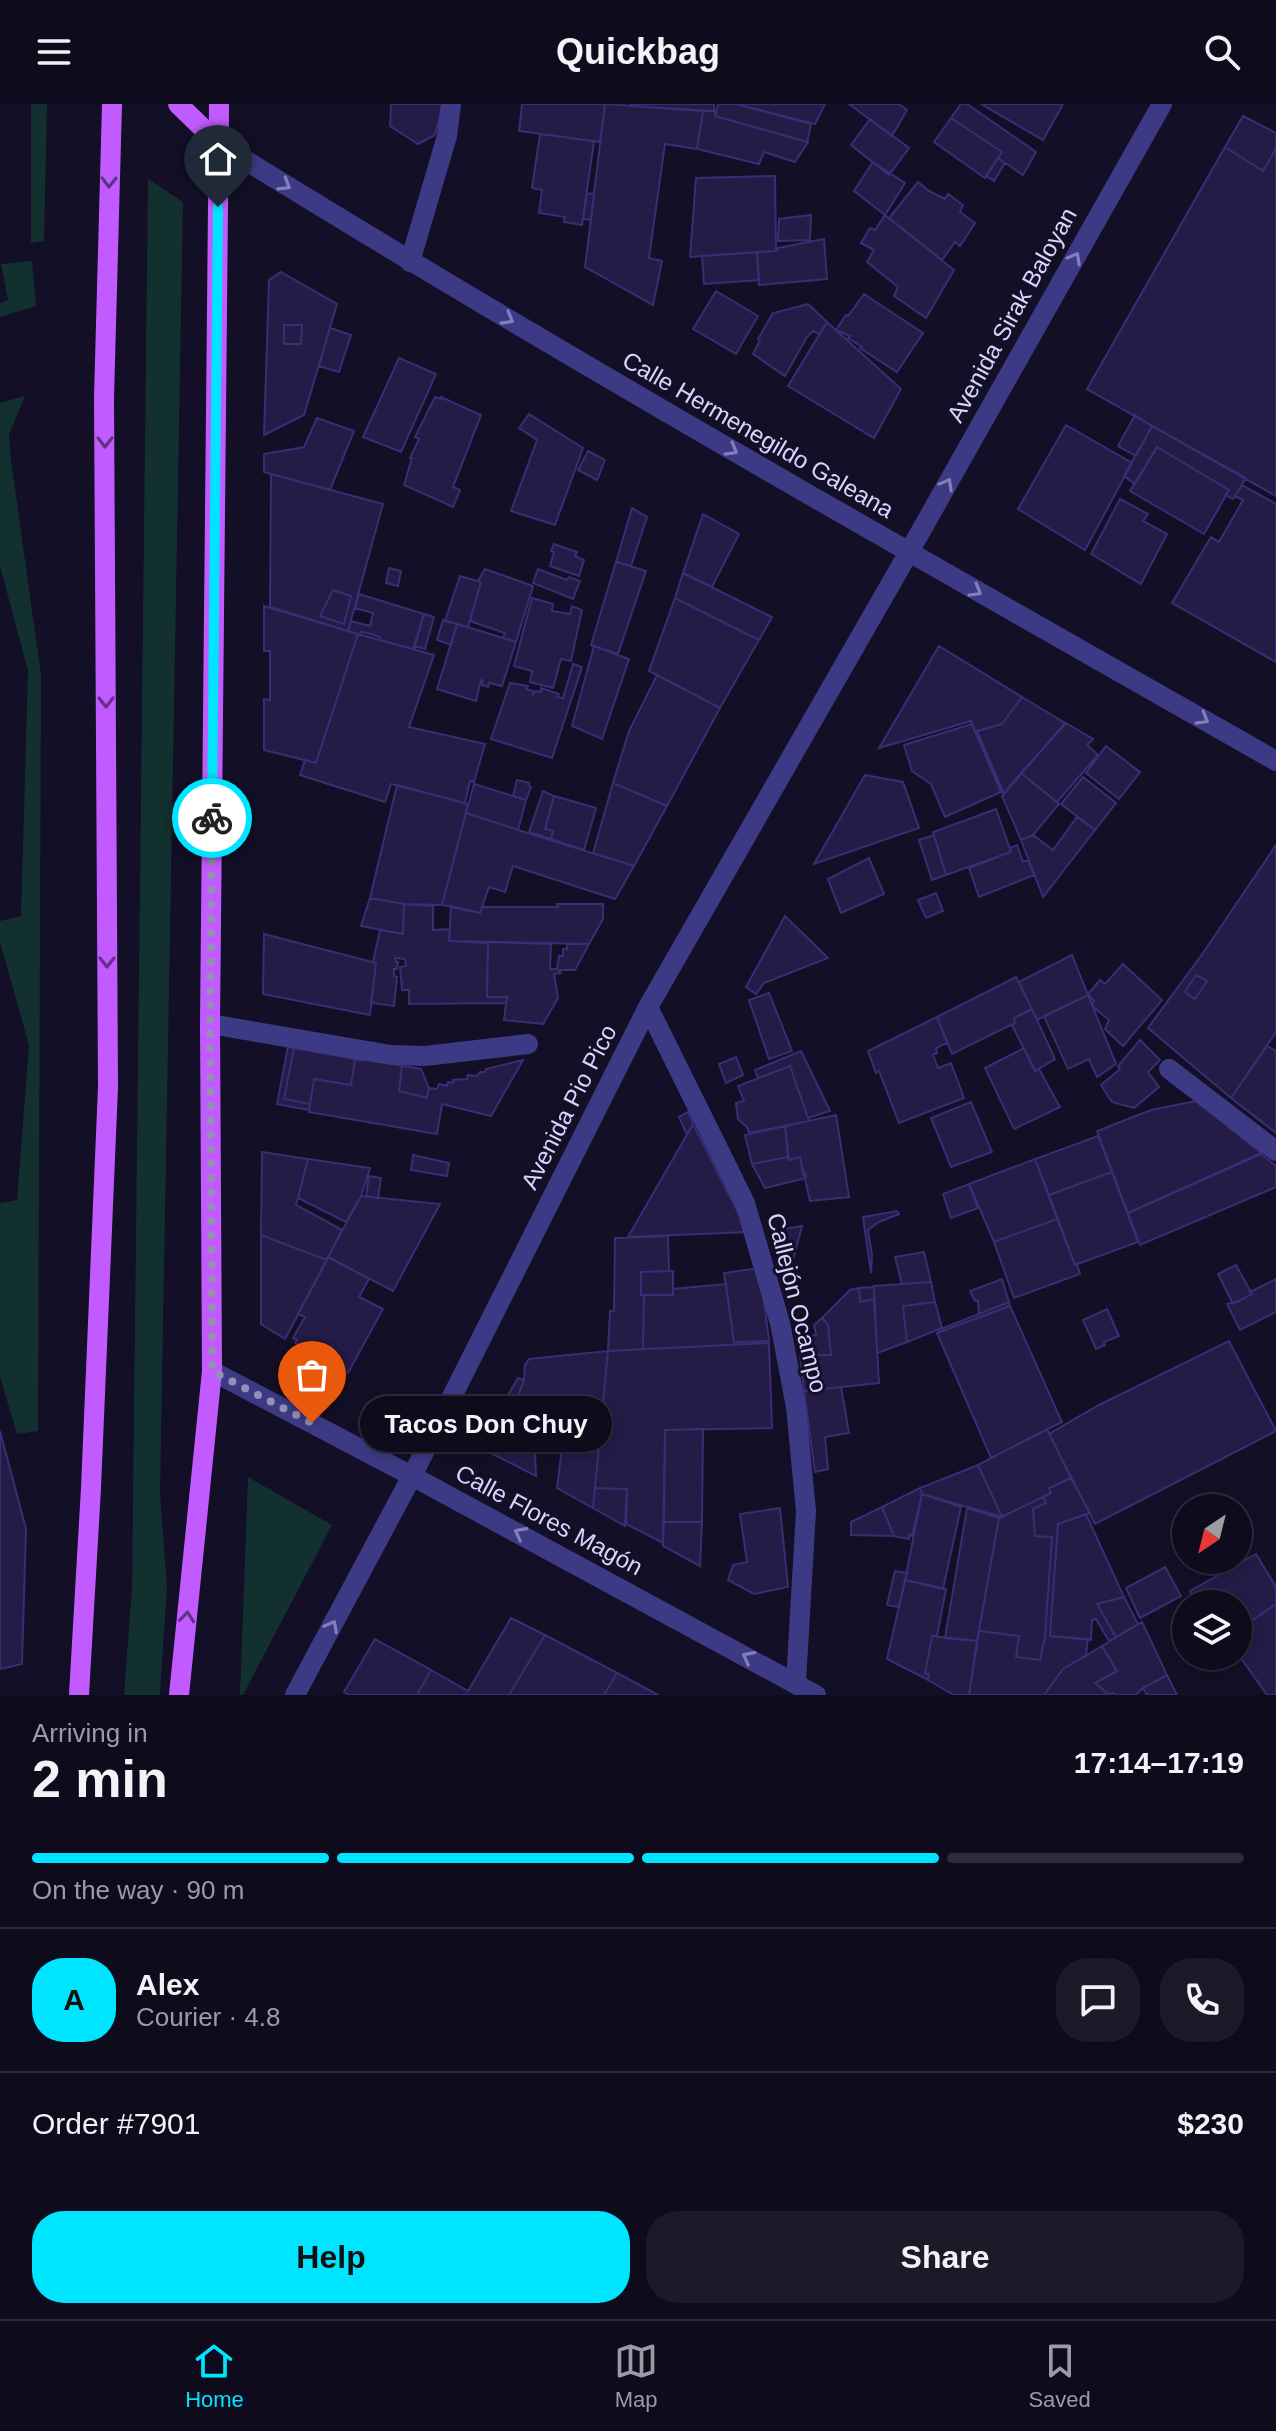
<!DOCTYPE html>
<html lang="en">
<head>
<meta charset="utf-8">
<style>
	:root { --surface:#0e0b1c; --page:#1c1929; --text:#f1f3f6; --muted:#9b9ba3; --line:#2e2b3b; --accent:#00e5ff }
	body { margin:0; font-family:Arial,sans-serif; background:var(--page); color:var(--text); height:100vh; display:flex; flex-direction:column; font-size:30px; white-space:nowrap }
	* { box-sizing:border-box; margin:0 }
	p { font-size:26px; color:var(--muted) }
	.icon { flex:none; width:44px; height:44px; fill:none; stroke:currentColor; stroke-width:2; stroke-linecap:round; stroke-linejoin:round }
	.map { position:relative; height:1591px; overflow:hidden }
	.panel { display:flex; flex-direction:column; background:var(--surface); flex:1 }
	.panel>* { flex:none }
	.needle { width:52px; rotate:215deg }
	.controls { position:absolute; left:1172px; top:1390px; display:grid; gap:16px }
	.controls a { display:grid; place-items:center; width:80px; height:80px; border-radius:50%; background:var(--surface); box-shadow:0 4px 12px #0003,0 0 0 2px var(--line); font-size:40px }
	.pin { position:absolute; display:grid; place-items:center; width:68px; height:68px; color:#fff; margin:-82px -34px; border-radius:50% 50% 50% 0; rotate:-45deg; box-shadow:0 0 8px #0007 }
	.pin .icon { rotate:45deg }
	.courier { position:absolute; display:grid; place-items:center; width:80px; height:80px; margin:-40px; border:6px solid #00e5ff; border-radius:50%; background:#fff; color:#222; box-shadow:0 2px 10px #0007 }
	.bubble { position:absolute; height:56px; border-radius:28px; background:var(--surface); box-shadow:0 4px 12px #0003,0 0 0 2px var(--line); font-size:26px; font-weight:700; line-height:56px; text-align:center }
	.overview em { font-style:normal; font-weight:700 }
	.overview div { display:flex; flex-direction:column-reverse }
	.overview { display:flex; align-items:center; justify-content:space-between; height:136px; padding:0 32px }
	h1 { font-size:52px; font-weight:700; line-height:60px }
	.bar { display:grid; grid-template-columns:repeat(4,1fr); gap:12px 8px; align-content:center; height:96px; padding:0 32px }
	.bar i { height:10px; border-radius:6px; background:var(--line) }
	.bar .selected { background:var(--accent) }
	.bar p { grid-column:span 4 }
	.line { display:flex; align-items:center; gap:20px; padding:0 32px; border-top:2px solid var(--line) }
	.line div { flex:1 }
	.round { display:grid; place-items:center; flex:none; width:84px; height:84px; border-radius:32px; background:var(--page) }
	.cta { display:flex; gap:16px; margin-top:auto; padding:16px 32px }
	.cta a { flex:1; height:92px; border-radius:32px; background:var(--accent); color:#111; font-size:32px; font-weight:700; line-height:92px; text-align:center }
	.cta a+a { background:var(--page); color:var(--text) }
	header { display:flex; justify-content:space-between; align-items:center; height:104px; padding:0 32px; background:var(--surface); font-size:36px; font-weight:700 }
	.menu { display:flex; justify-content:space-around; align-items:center; height:112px; border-top:2px solid var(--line); background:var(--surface); font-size:22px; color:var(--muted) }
	.menu a { display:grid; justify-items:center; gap:4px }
	.menu .selected { color:var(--accent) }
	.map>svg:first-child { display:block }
	.green { fill:#12302f }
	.building { fill:#241b47; stroke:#3b2d73; stroke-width:2; fill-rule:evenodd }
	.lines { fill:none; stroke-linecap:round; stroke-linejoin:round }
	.minor { stroke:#3d3a85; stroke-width:20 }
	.major { stroke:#c25bff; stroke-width:20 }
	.oneway { stroke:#623188 }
	.oneway2 { stroke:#837fbc }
	.done { stroke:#948fb3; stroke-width:8; stroke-dasharray:0 14.4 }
	.route { stroke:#00e5ff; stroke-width:10 }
	.labels { text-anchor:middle; stroke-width:6; stroke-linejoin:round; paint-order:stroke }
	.street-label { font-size:24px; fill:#d9d4ff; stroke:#130f26 }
</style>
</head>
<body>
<header><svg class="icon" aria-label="menu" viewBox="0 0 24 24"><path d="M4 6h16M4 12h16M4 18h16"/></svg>Quickbag<svg class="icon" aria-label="search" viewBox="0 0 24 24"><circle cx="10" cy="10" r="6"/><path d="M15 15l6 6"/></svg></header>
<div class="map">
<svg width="1276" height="1591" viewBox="0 0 1276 1591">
	<rect width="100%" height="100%" fill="#130f26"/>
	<path class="green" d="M31 0H47L44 137 31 139Z
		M148 75 183 98 160 1390 167 1482 160 1591H124L132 1484Z
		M32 157 36 202 0 213V199L8 196 1 160Z
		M25 292 9 330 11 356 41 571 38 1327 17 1330 0 1273V1099L17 1096 29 941 0 838V817L21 812 28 567 0 462V299Z
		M248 1373 332 1421 243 1591H240Z"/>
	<path class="building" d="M391 0H443L435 31 418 40 390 22Z
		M522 0H605L600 38 519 27Z
		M605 0 703 7 697 45 665 40 649 154 662 157 653 201 585 163Z
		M631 0H714V7L631 2Z
		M718 0H736L811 20 807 38 715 12Z
		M736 0H825L815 20Z
		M849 0H899L907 6 892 32Z
		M961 0H967L1036 48 1023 71 998 54 1002 48 951 14Z
		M981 0H1063L1043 36Z
		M703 7H714L716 9 715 12 808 38 795 58 764 48 759 60 697 45Z
		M1243 12 1276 29V45L1263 67 1225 43Z
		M951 14 1002 48 985 74 934 38Z
		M870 15 909 44 889 71 851 41Z
		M540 30 594 37 582 121 564 118 565 113 539 109 542 86 532 84Z
		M1225 43 1263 67 1276 45V392L1087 285Z
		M998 54 1005 59 994 77 986 72Z
		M873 58 905 79 885 111 854 87Z
		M775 72 776 147 690 153 696 74Z
		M918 78 929 87 945 95 948 90 963 101 960 108 975 119 960 142 955 138 942 156 889 114Z
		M587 89 594 90 591 116 583 115Z
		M811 111 810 136 778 137 779 115Z
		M885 111 954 166 926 214 894 192 898 183 867 158 874 146 861 139 870 124 875 126Z
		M824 135 827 175 759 181 757 148 776 147 778 144Z
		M757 148 759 176 704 180 702 152Z
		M281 168 337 200 304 311 264 331 269 176ZM284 221H302L301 240H284Z
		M716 187 758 212 736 250 693 225Z
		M864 190 923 229 897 268 860 244 862 243 848 234 850 232 836 226 846 211 848 212Z
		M808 200 827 218 819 230 813 227 807 233 785 272 753 250 760 236 758 235 773 209Z
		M827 218 901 285 874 334 788 282Z
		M284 221H302L301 240H284Z
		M330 224 351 231 339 268 319 262Z
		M399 254 436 270 401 348 363 333Z
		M435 293 441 295V293L481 311 453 383 460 386 453 403 404 381 412 354H410L419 335 415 333Z
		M529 310 583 344 555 421 511 407 537 336 519 324Z
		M1135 311 1152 322 1136 352 1118 342Z
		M317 314 354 327 330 386 264 368V350L304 343Z
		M1066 321 1132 359 1085 446 1018 405Z
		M1152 322 1246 374 1233 395 1225 391 1229 386 1157 343 1135 380 1124 372Z
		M1157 343 1229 386 1204 430 1130 387Z
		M588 347 605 356 597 376 578 366Z
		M271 370 383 400 348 527 270 503ZM333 486 351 492 344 520 320 512Z
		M1242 381 1276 400V558L1172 499 1211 433 1219 438 1243 396 1235 392Z
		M1120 395 1148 410 1143 417 1167 430 1141 480 1091 450Z
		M632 404 647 413 631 462 616 458Z
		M703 410 739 430 712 483 683 469Z
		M554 440 577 448 575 452 584 456 579 472 550 462 554 448 551 447Z
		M616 458 646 467 618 550 591 541Z
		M389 464 401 467 398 482 386 479Z
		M485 465 533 482 516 538 503 534 505 529 470 517 481 478 478 477Z
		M538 465 567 476 569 473 580 477 573 495 533 479Z
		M683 469 772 513 759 536 675 494Z
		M460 472 481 478 468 523 445 517Z
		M333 486 351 492 344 520 320 512Z
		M359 490 424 510 414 545 379 536 380 533 367 529 361 528 360 531 348 527 351 517 370 522 373 509 355 504Z
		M532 494 553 500 552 507 570 510 572 502 582 506 571 557 561 555 553 584 530 578 532 567 514 562Z
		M675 494 759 536 720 604 649 567Z
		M264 502 358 530 316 659 264 646V595L270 596V547H264Z
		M424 510 434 513 425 545 414 542Z
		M443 516 457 520 451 541 437 536Z
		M457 520 516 538 502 582 489 579 488 583 482 581 483 577 481 576 476 597 437 585Z
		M358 530 434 551 409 623 485 640 474 678 470 677 465 699 391 680 385 698 300 671 305 656 316 659Z
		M594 542 629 555 602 635 572 622Z
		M939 542 1022 593 1002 620 975 628 971 617 879 644Z
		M573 560 582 563 552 654 491 635 510 579 528 582 526 585 533 587V590L536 587 541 588V584L559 590 557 593 563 594Z
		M657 571 720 604 667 702 613 679 629 627Z
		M1022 593 1065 619 1004 690 977 627 1002 620Z
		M1066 619 1093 635 1087 641 1098 651 1057 698 1021 669Z
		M972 620 1001 688 945 713 931 680 912 667 904 641Z
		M1106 642 1140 668 1119 695 1086 669Z
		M1021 669 1059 700 1033 731 1021 736 1002 692Z
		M865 671 903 678 919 724 814 760Z
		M1083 673 1116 699 1095 726 1061 700Z
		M517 676 529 679 528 681 531 683 526 696 513 692Z
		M613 679 667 702 634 762 593 749Z
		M474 680 526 696 518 726 466 709Z
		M397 681 468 700 442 801 404 800 370 794Z
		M543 687 554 692 545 725 553 727 551 735 529 728Z
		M554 692 596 704 584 746 551 735 553 727 545 725Z
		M996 705 1011 748 946 771 933 728Z
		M466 709 518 726 634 762 615 795 513 762 505 788 489 783 480 809 442 801Z
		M1077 713 1095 726 1043 793 1021 736 1033 731 1053 746Z
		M934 731 946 771 932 776 919 736Z
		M1017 741 1023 758 1028 756 1034 771 979 793 969 764 1011 748 1010 744Z
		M1276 741V928L1231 994 1148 924 1203 849ZM1196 871 1207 877 1195 895 1185 888Z
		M869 754 884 790 841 809 828 775Z
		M936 789 943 807 926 814 918 796Z
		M370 794 404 800 403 830 361 822Z
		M404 800 433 802V826L450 825 449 837 488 839 487 893H507L506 899 409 900V886H402L400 863 406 862 405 855 395 854 396 858H398L397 865H394V872L397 873 394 902 371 899 376 859 373 858 380 826 403 830Z
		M557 800H603V815L589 840 449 837 451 802 480 809 482 803H558Z
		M785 812 828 854 764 879 756 890 746 883Z
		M264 830 376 859 370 911 263 890Z
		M488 838 551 840 550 865H557L559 852H563V845H567V840H589L575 866H559L561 869 554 870 558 894 543 920 504 916 507 893H487Z
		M1072 851 1088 891 1037 916 1019 878Z
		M1123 860 1162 896 1123 942 1105 925 1109 916 1092 902 1094 897 1088 890 1100 876 1105 880Z
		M1196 871 1207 877 1195 895 1185 888Z
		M1016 873 1032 905 1014 914 1015 919 952 950 937 913Z
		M769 889 792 947 769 955 749 896Z
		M1088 891 1116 960 1097 973 1089 955 1068 965 1044 912Z
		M1032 905 1055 955 1035 967 1012 921 1015 919 1014 914Z
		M937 913 947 939 936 944 937 949 933 951 938 964 951 959 964 994 899 1019 879 967 876 969 868 947Z
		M1140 936 1160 956 1148 968 1159 983 1134 1004 1112 998 1101 981 1120 965 1118 962Z
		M288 942 294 944 284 995 310 1000 309 1006 277 1000Z
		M1267 942 1276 947V1029L1231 994Z
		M294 944 355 955 351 981 314 975 310 1000 284 995Z
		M1024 944 1035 967 1039 965 1060 1003 1014 1025 985 964Z
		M801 947 830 1007 808 1014 790 962 758 974 755 966Z
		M364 953 402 962 399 987 427 994 429 984 437 985 439 980 447 982 448 978 453 979V976L467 975 468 971 477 972 480 968H485L486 965 523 956 491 1012 442 1000 437 1030 309 1008 314 975 351 981 355 955 363 957Z
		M736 953 743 971 726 979 719 960Z
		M402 962 421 965 429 984 427 994 399 987Z
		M790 962 809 1017 749 1029 747 1023 738 1015 736 999 744 997 738 982Z
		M1196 997 1261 1049 1128 1109 1097 1027 1151 1006Z
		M971 998 992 1048 951 1063 931 1014Z
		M688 1008 693 1020 687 1031 679 1013Z
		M836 1011 849 1093 810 1097 800 1053 789 1056 785 1022Z
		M693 1020 748 1128 628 1133Z
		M785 1022 788 1053 752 1060 745 1031Z
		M1098 1032 1112 1068 1049 1091 1035 1055Z
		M262 1048 308 1055 296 1101 342 1126 327 1156 261 1131Z
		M1261 1050 1276 1062V1083L1140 1141 1128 1109Z
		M413 1051 449 1059 447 1072 411 1066Z
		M788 1053 789 1056 800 1053 803 1070 805 1069 806 1074 765 1084 752 1060Z
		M308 1055 370 1064 361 1092 346 1118 298 1094Z
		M1035 1055 1057 1115 994 1138 969 1080Z
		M1112 1068 1138 1138 1075 1161 1049 1091Z
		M369 1072 381 1074 378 1094 366 1092Z
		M969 1080 978 1104 951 1114 943 1090Z
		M361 1092 440 1100 393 1187 328 1153Z
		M897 1107 899 1110 879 1118 868 1126 872 1151 871 1169 863 1113Z
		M1057 1115 1075 1161 1077 1160 1080 1170 1014 1194 994 1138Z
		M802 1122 790 1167 783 1125Z
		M261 1131 327 1156 285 1235 261 1220Z
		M668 1132 669 1167 641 1168V1191H644L643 1245 608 1247 610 1207H614L615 1134Z
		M924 1148 931 1178 902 1180 895 1153Z
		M328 1153 369 1175 359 1193 383 1205 348 1269 295 1239 297 1236 293 1234 305 1213 298 1210Z
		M1236 1161 1252 1190 1233 1200 1218 1170Z
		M760 1164 769 1237 734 1238 724 1169Z
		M673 1167V1191H641V1168Z
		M1002 1175 1009 1198 979 1210 978 1197H975L970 1187Z
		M1276 1175V1208L1240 1226 1227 1200 1239 1197 1252 1190 1250 1188Z
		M931 1178 935 1198 903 1202 907 1238 877 1249 874 1182Z
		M726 1180 734 1238 769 1237 768 1239 643 1245 644 1191H673V1185Z
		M874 1183V1195L860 1198 859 1184Z
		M859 1184 860 1198 874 1195 879 1279 804 1287 800 1251H831L828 1221 822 1214 850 1186Z
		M935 1198 942 1224 907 1238 903 1202Z
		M1009 1198 1010 1202 940 1228 938 1226Z
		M1010 1202 1062 1318 991 1354 937 1229Z
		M1107 1205 1119 1232 1104 1238 1105 1241 1096 1245 1083 1216Z
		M822 1214 828 1221 831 1251H800L798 1232 816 1231 814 1221Z
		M1229 1237 1276 1327 1095 1420 1049 1330 1099 1301Z
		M769 1239 772 1324 665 1326 663 1439 626 1420 627 1385 595 1384 608 1247Z
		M608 1247 601 1321 565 1320V1318L554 1319 553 1311H534V1326L511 1328 509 1316 524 1276 525 1261 529 1255Z
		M518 1274 524 1276 509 1316 511 1328 534 1326 536 1372 483 1345 482 1335Z
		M841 1283 849 1329 825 1333 828 1365 815 1368 804 1287Z
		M565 1320 601 1321 593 1404 557 1384Z
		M703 1325 702 1418H664L665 1326Z
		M1047 1325 1071 1374 1049 1384 1051 1389 1002 1413 978 1361Z
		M0 1327 26 1425 22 1560 0 1565Z
		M978 1361 1002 1413 922 1390 920 1384Z
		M1071 1374 1090 1409 1058 1420 1050 1532 1088 1535 1086 1552 1063 1565 1044 1591H969L979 1527 1019 1532 1016 1553 1040 1556 1045 1532 1052 1433 1035 1432 1033 1405 1046 1399 1043 1393 1051 1389 1049 1384Z
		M595 1384 627 1385 625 1422 593 1404Z
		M920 1384 922 1390 912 1432 909 1431V1435L894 1432 882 1403Z
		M922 1390 961 1403 943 1485 905 1476Z
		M1043 1393 1046 1399 1033 1405 1035 1432 1052 1433 1045 1532 1040 1556 1016 1553 1019 1532 979 1527 999 1414Z
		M882 1403 894 1432 851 1431V1418Z
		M780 1404 788 1483 754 1490 728 1476 733 1461 747 1458 740 1410Z
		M967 1404 999 1414 977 1537 945 1534Z
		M1086 1410 1124 1493 1097 1500 1116 1533 1109 1537 1096 1515 1092 1516 1091 1536 1050 1532 1058 1420Z
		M664 1418H702L700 1462 663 1442Z
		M1256 1450 1276 1483V1500L1238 1526V1500H1199L1190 1487Z
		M1165 1463 1181 1492 1140 1514 1126 1484Z
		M895 1467 907 1469 899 1503 887 1501Z
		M905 1476 946 1485 937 1532H932L925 1570H929L928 1576 887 1555Z
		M1124 1493 1138 1520 1116 1533 1097 1500Z
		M1276 1500V1591H1267L1238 1550V1526Z
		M511 1514 545 1531 509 1591H417L431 1566 468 1587Z
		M1142 1518 1167 1571 1143 1584 1136 1591H1115L1113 1589 1109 1591 1095 1579 1117 1567 1102 1542Z
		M545 1531 617 1569 604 1591H509Z
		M932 1532 977 1537 969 1591H954L928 1576 929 1570H925Z
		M375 1535 431 1566 417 1591H349L344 1588Z
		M1102 1542 1117 1567 1095 1579 1109 1591H1044L1063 1565Z
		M617 1569 649 1586 658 1591H604Z
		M1167 1571 1177 1591H1147L1143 1584Z"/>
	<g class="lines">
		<path class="minor" d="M219 40C566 255 921 455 1276 657
			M410 158 447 32 451 0
			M648 903 745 1099 780 1219 796 1303 806 1407 796 1578
			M210 920 391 951 425 952 528 940
			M1169 965 1276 1047
			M212 1267 412 1372 816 1591
			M295 1591 412 1372 648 903 909 448 1162 0"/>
		<path class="major" d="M178 0 219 40
			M79 1591 91 1384 108 983 104 294 112 0
			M179 1591 212 1267 210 920 219 0"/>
	</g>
	<defs><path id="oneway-chevron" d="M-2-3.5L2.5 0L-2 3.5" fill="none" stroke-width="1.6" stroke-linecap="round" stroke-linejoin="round" transform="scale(2)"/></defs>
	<g class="oneway">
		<use href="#oneway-chevron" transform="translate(109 78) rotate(91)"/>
		<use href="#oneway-chevron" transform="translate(105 338) rotate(90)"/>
		<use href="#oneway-chevron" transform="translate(106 598) rotate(90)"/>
		<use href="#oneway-chevron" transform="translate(107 858) rotate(90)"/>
		<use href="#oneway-chevron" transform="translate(187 1513) rotate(-84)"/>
	</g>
	<g class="oneway2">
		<use href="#oneway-chevron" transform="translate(285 81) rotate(32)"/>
		<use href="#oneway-chevron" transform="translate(1075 154) rotate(-61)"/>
		<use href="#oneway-chevron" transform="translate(508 215) rotate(30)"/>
		<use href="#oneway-chevron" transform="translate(732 346) rotate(30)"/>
		<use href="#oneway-chevron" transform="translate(947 380) rotate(-61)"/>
		<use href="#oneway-chevron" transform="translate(976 487) rotate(30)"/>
		<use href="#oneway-chevron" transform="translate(1203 615) rotate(30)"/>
		<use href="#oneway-chevron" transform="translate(520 1429) rotate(-152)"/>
		<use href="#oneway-chevron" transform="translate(332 1522) rotate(-62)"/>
		<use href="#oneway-chevron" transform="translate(748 1553) rotate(-152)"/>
	</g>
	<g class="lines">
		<path class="done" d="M212 714 210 920 212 1267 312 1319"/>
		<path class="route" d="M212 714 218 103"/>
	</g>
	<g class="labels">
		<g class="street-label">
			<text transform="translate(1012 211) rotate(-61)" y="8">Avenida Sirak Baloyan</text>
			<text transform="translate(758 331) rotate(30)" y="8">Calle Hermenegildo Galeana</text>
			<text transform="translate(569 1003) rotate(-63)" y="8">Avenida Pio Pico</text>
			<text transform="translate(797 1199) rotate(76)" y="8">Callejón Ocampo</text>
			<text transform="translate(549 1416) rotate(28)" y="8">Calle Flores Magón</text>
		</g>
	</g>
</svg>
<div class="controls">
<a><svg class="needle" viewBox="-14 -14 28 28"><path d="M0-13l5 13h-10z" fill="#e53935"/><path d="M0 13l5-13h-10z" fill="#9b9ba3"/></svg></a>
<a><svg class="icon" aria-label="layers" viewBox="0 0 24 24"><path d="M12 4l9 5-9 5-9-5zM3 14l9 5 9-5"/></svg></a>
</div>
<div class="pin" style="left:312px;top:1319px;background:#ea580c"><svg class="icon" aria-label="bag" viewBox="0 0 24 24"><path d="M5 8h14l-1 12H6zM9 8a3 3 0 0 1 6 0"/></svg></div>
<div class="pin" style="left:218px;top:103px;background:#1f2937"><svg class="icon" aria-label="home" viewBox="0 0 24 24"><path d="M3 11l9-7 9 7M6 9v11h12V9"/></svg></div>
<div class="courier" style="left:212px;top:714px"><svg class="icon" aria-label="bike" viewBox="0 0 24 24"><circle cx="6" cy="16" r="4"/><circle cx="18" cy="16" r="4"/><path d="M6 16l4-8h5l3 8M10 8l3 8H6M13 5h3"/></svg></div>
<div class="bubble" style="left:360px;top:1292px;width:252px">Tacos Don Chuy</div>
</div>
<section class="panel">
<div class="overview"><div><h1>2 min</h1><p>Arriving in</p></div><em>17:14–17:19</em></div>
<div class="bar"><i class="selected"></i><i class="selected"></i><i class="selected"></i><i></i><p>On the way · 90 m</p></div>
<div class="line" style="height:144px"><b class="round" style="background:var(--accent);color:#111">A</b><div><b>Alex</b><p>Courier · 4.8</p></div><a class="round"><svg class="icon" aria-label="chat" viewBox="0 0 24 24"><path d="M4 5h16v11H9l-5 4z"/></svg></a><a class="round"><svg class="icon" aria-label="phone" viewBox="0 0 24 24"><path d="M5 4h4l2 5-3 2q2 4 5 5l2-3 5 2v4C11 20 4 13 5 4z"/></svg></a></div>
<div class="line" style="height:104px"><div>Order #7901</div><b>$230</b></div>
<div class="cta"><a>Help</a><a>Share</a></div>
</section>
<nav class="menu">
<a class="selected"><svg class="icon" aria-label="home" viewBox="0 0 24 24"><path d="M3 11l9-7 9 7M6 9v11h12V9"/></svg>Home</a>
<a><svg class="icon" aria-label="map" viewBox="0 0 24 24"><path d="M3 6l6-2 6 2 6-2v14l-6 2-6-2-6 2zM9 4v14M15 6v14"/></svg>Map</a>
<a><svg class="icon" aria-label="saved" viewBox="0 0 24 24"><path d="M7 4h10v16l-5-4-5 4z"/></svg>Saved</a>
</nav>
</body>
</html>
